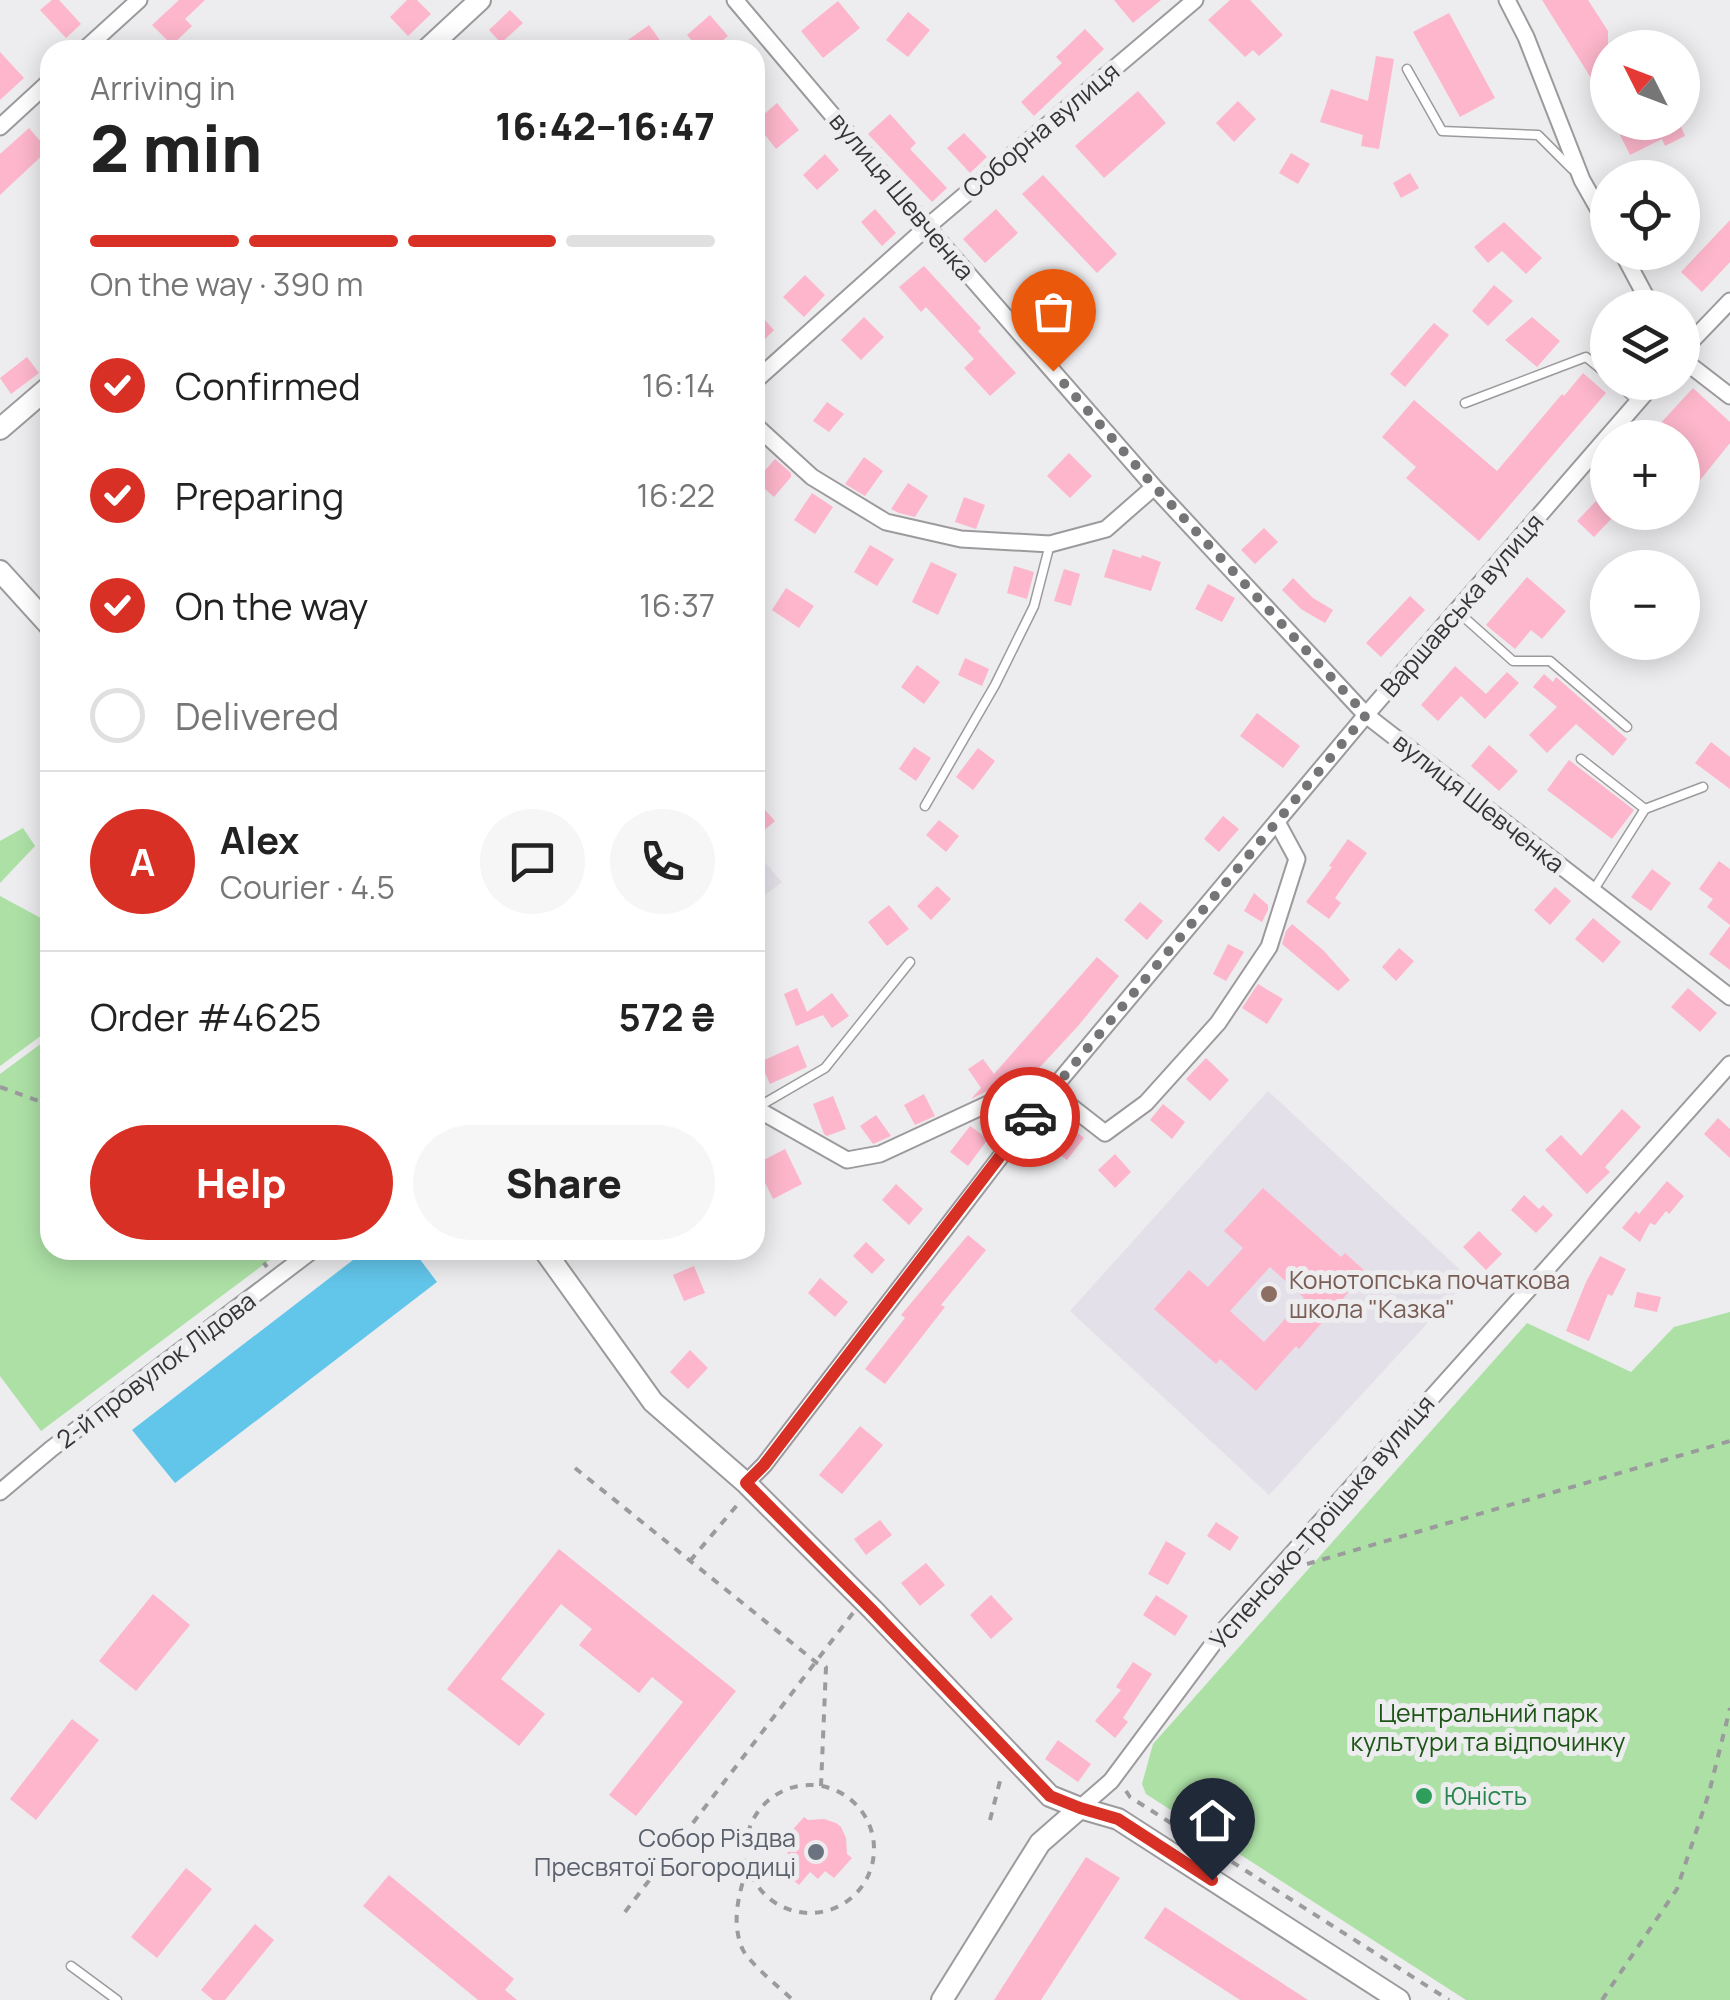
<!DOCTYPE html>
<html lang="en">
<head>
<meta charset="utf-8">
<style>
	:root { --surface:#fff; --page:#f6f6f6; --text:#222; --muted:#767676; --line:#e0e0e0; --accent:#d93025 }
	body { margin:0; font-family:Manrope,sans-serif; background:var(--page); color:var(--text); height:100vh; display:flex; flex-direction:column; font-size:38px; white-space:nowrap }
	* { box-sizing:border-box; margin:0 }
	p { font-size:32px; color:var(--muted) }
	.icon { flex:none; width:55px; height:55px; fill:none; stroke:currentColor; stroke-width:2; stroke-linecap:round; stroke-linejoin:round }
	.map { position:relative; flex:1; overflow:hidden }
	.drawer { position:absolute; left:40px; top:40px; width:725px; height:1220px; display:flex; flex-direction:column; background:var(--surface); border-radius:30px; box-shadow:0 5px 25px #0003 }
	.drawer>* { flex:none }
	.needle { width:65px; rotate:312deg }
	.tools { position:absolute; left:1590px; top:30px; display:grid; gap:20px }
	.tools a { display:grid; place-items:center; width:110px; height:110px; border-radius:50%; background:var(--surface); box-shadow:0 5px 25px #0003; font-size:50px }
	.pin { position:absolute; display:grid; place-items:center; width:85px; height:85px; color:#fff; margin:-102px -42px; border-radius:50% 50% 50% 0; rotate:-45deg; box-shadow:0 0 10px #0007 }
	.pin .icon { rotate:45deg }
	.courier { position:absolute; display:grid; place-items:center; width:100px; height:100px; margin:-50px; border:8px solid #d93025; border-radius:50%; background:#fff; color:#222; box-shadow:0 2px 12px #0007 }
	.headline em { font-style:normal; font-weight:800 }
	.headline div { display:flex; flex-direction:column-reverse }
	.headline { display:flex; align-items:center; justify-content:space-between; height:170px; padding:0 50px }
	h1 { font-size:65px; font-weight:800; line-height:75px }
	.bar { display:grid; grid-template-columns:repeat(4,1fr); gap:15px 10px; align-content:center; height:120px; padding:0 50px }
	.bar i { height:12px; border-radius:8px; background:var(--line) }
	.bar .current { background:var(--accent) }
	.bar p { grid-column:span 4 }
	.line { display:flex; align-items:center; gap:25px; padding:0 50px; border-top:2px solid var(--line) }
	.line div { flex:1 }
	.round { display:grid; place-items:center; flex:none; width:105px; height:105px; border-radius:52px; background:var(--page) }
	ol { padding:0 50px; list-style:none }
	li { display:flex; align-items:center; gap:30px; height:110px }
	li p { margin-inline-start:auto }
	li .icon { padding:10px; border-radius:50%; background:var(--accent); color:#fff; stroke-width:4 }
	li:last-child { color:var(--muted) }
	li i { width:55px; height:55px; border:5px solid var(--line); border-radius:50% }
	.primary-button { display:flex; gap:20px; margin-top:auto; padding:20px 50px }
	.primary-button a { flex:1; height:115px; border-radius:60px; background:var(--accent); color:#fff; font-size:40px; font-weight:800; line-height:115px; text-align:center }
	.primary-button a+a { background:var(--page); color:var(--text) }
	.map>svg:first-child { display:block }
	.built { fill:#e4e0e9 }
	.green { fill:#ace0a5 }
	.water { fill:#62c6eb }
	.building { fill:#fdb6cb; fill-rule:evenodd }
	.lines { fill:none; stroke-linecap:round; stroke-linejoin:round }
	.lane-casing { stroke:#9c9a9d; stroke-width:11 }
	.street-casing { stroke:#9c9a9d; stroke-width:19 }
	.secondary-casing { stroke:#9c9a9d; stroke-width:24 }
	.path { stroke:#9b9a9c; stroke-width:4; stroke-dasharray:8 8; stroke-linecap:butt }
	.lane { stroke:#fff; stroke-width:8 }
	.street { stroke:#fff; stroke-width:15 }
	.secondary { stroke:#fff; stroke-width:20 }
	.done { stroke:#757577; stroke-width:10; stroke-dasharray:0 18 }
	.route { stroke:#d93025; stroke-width:12 }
	.education-dot { fill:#8d6e63; stroke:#edecef; stroke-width:4 }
	.leisure-dot { fill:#2e9e5b; stroke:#edecef; stroke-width:4 }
	.worship-dot { fill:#6b7280; stroke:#edecef; stroke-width:4 }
	.labels { text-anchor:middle; stroke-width:10; stroke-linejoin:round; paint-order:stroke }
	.street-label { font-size:25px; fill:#353536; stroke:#edecef }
	.education-label { font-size:25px; fill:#785e54; stroke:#edecef; text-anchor:start }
	.park-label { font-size:25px; fill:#1d5517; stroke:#edecef }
	.leisure-label { font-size:25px; fill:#27864d; stroke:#edecef; text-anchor:start }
	.worship-label { font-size:25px; fill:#5b616d; stroke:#edecef; text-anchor:end }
</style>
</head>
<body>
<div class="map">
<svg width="1730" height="2000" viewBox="0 0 1730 2000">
	<rect width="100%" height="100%" fill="#edecef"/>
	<path class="built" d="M755 851 782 882 755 903Z
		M1268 1091 1469 1278 1269 1495 1070 1311Z"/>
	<path class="green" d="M23 828 35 846 0 883V841Z
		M0 896 50 923V1029L0 1066Z
		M50 1037V1250H283L41 1431 0 1376V1074Z
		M1730 1312V2000H1466L1146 1794 1142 1784 1153 1744 1527 1323 1631 1372 1674 1327Z"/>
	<path class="water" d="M366 1250H413L437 1282 175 1483 132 1430Z"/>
	<path class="building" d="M52 0H59L81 24 66 38 40 10Z
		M179 0H205L185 19 192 26 172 45 152 25Z
		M407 0H417L431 14 408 36 390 17Z
		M1114 0H1161L1133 23Z
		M1230 0H1250L1283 35 1259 56 1253 50 1245 57 1208 20Z
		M1542 0H1588L1608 31V105Z
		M838 1 860 28 823 58 801 31Z
		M510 10 523 23 501 43 489 30Z
		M908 12 930 30 908 57 886 40Z
		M1449 13 1495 98 1460 117 1413 32Z
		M710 15 728 36 711 50H700L687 35Z
		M649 25 667 50H614Z
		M1085 29 1104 49 1034 116 1021 102 1062 63 1056 57Z
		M0 52 24 78 0 100Z
		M1376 56 1394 59 1379 149 1361 146 1363 135 1320 122 1331 89 1368 101Z
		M1138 91 1166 123 1104 178 1075 146Z
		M1238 101 1256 119 1234 142 1216 123Z
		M777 103 799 130 776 149 755 122Z
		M890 114 916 143 910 149 947 188 932 202 868 134Z
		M1644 122H1648L1651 129 1664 122H1679L1685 136 1665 146 1662 139 1630 155 1620 135Z
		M29 128 48 150 0 195V154Z
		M964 133 987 157 970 173 947 148Z
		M1291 153 1310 164 1298 184 1279 173Z
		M825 154 839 170 817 190 803 175Z
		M1410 173 1419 188 1401 198 1393 183Z
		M1043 175 1117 254 1097 273 1022 194Z
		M875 209 896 233 882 246 861 222Z
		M996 209 1018 233 985 263 963 239Z
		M1730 220V262L1702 292 1681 272Z
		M1504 222 1542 258 1526 274 1502 251 1488 263 1474 247Z
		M924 266 981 328 978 331 1016 373 990 396 964 368 974 359 926 307 921 312 899 287Z
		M805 275 825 295 804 317 783 297Z
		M1494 285 1513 301 1488 326 1472 311Z
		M755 310 774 330 755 349Z
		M864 317 884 337 861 360 841 340Z
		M1532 317 1560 341 1537 367 1505 340Z
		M1434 323 1449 335 1405 387 1390 374Z
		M27 357 39 373 11 394 0 378Z
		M1583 373 1606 393 1479 541 1406 478 1416 467 1382 437 1414 400 1497 471 1562 394 1564 396Z
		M1693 388 1730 422V443L1692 490 1682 482V438H1670L1658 426Z
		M827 402 844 414 829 432 813 421Z
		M1069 453 1092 476 1070 498 1047 476Z
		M864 457 883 471 865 496 845 484Z
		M775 459 791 473V477L774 497 756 481Z
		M908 483 928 496 915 517 899 513 891 509Z
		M812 493 833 507 815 534 794 520Z
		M964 497 985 505 976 529 955 522Z
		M1596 501 1613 517 1594 537 1577 521Z
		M1264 528 1278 542 1255 564 1241 550Z
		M870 545 894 559 877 586 854 572Z
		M1113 549 1141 558 1142 555 1161 562 1151 591 1104 577Z
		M931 562 957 574 938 615 912 602Z
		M1014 566 1034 572 1027 599 1007 593Z
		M1064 569 1080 574 1071 606 1054 601Z
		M1527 577 1566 611 1542 639 1531 630 1515 649 1486 625Z
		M1293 578 1313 598 1333 610 1325 623 1301 609 1282 590Z
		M1208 584 1235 598 1222 622 1195 609Z
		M786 588 814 606 799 628 772 610Z
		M1410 596 1425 610 1381 657 1366 643Z
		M965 658 989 669 982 686 958 675Z
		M917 665 940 682 924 704 901 687Z
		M1455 666 1486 694 1507 672 1519 683 1485 719 1461 696 1438 721 1421 705Z
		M1544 674 1553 682 1556 677 1627 739 1613 756 1576 724 1547 753 1529 735 1557 707 1533 687Z
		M1257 713 1300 746 1283 768 1240 736Z
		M1711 742 1730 757V789L1695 763Z
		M1489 745 1518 771 1499 791 1471 766Z
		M914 747 931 758 916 781 899 769Z
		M978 748 995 761 973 790 956 777Z
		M1569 760 1634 810 1612 839 1547 790Z
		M755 799 775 821 755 838Z
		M1223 816 1239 829 1219 852 1204 839Z
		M939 820 959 836 946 852 926 835Z
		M1348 839 1367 853 1335 898 1341 903 1329 919 1306 902 1332 867 1329 866Z
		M1719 861 1730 869V925L1707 907 1713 899 1699 889Z
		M1652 869 1671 883 1651 911 1631 897Z
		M937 886 951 899 931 920 917 906Z
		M1555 887 1571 901 1550 925 1534 910Z
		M1254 893 1268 905V910L1262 922 1244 911Z
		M1140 902 1163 921 1147 940 1124 920Z
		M889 905 909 929 887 946 868 922Z
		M1593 918 1621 942 1603 963 1575 939Z
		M1292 924 1323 950 1350 980 1338 991 1282 944 1286 931Z
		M1730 926V970L1709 954Z
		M1228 944 1244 952 1226 981 1213 974Z
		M1399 948 1414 961 1396 981 1382 967Z
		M1097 957 1119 976 1078 1026 1028 1080 1021 1074 971 1099 981 1088 968 1069 983 1059 994 1074Z
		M1258 984 1283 999 1267 1024 1242 1008Z
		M797 988 807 1012 832 993 849 1016 832 1028 823 1015 796 1026 784 994Z
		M1688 988 1717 1013 1700 1032 1671 1007Z
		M798 1045 807 1067 770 1084 760 1062Z
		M1206 1058 1229 1080 1210 1101 1186 1079Z
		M924 1094 935 1116 915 1125 904 1105Z
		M833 1096 846 1129 827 1136 824 1134 813 1104Z
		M1163 1104 1185 1122 1172 1139 1150 1120Z
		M1622 1109 1641 1127 1605 1167 1610 1172 1587 1194 1545 1150 1561 1135 1581 1156Z
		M876 1115 891 1136 873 1144 860 1126Z
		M1718 1118 1730 1129V1158L1704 1134Z
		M1064 1122 1084 1138 1067 1160 1047 1144Z
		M970 1126 988 1139 968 1166 950 1152Z
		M785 1149 802 1184 773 1199 756 1164Z
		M1115 1154 1131 1172 1115 1188 1098 1170Z
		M1667 1181 1684 1196 1669 1214 1666 1211 1655 1225 1650 1223 1640 1242 1622 1228 1636 1211 1639 1214Z
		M896 1184 923 1209 909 1225 882 1200Z
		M1263 1188 1341 1257 1345 1253 1366 1272 1299 1349 1296 1346 1256 1391 1220 1359 1216 1364 1154 1309 1189 1270 1208 1287 1243 1248 1224 1231ZM1270 1267 1304 1298 1264 1342 1230 1311Z
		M1524 1195 1539 1209 1543 1205 1553 1215 1536 1233 1511 1210Z
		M1479 1231 1502 1254 1486 1270 1463 1247Z
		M968 1235 986 1250 941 1305 945 1307 885 1384 865 1369 905 1318 901 1315Z
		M866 1242 885 1260 872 1274 853 1256Z
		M1600 1256 1626 1269 1612 1296 1608 1294 1589 1341 1566 1331 1586 1282Z
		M694 1266 705 1293 684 1301 673 1275Z
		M820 1278 848 1302 835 1317 808 1293Z
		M1637 1292 1661 1297 1657 1312 1634 1307Z
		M690 1350 708 1368 688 1389 670 1372Z
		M860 1426 883 1445 842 1494 819 1475Z
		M880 1520 892 1535 866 1555 854 1539Z
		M1216 1522 1239 1537 1230 1551 1207 1536Z
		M1166 1541 1186 1553 1168 1585 1148 1574Z
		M559 1549 736 1691 636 1816 609 1795 683 1702 652 1677 639 1693 579 1645 592 1629 561 1604 501 1679 545 1714 519 1746 447 1689Z
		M926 1563 945 1585 920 1606 901 1583Z
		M153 1594 190 1625 136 1691 99 1661Z
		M991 1595 1013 1619 991 1639 970 1615Z
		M1156 1595 1188 1616 1175 1636 1143 1615Z
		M1133 1662 1152 1674 1123 1718 1128 1722 1115 1738 1095 1721 1121 1690 1116 1687Z
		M72 1719 99 1740 36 1820 10 1799Z
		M1058 1740 1091 1764 1078 1782 1045 1759Z
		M804 1817 808 1820 824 1819 836 1823 841 1827 846 1838 847 1854 852 1858 834 1878 825 1871 818 1879 810 1872 799 1885 785 1873 796 1861 787 1853 794 1844 786 1837Z
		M1086 1857 1120 1878 1041 2000H994Z
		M186 1868 212 1889 157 1958 131 1937Z
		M389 1875 514 1979 505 1990 517 2000H478L363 1906Z
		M1165 1907 1308 2000H1240L1144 1938Z
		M255 1924 274 1940 225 2000H213L201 1990Z"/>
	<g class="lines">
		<defs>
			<path id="lane" d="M1407 69 1442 131 1538 135 1572 169
				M1616 382 1638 402
				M1465 403 1586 357 1608 375
				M1457 611 1513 661H1550L1627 727
				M1581 759 1645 809 1593 891
				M925 806 995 685 1034 606 1050 544
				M1645 809 1703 787
				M756 1108 825 1068 910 962
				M71 1966 117 2000"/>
			<path id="street" d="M735 0 927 227 1154 487 1366 715 1730 997
				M1507 0 1526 37 1582 180 1608 226
				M84 50 139 0
				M0 127 50 81
				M1622 252 1652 308
				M1682 351 1730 301
				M1682 359 1730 396
				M755 381 927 227 1195 0
				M755 425 812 477 886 522 961 539 1050 544 1106 529 1154 487
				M1051 1091 1105 1133 1146 1103 1218 1023 1269 947 1297 859 1277 822
				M755 1108 847 1160 880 1154 990 1103 1035 1112
				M746 1483 764 1465 1051 1091 1366 715 1655 382
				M0 1492 51 1449 313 1250
				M1080 1808 1111 1781 1222 1632 1730 1064"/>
			<path id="secondary" d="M426 50 480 0
				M0 429 50 386
				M0 571 50 626
				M544 1250 653 1402 746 1483 873 1610 1050 1796 1080 1808 1118 1819 1399 2000
				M942 2000 1040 1843 1080 1808"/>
		</defs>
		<use href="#lane" class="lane-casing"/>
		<use href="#street" class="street-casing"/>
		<use href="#secondary" class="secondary-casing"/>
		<path class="path" d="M0 1087 50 1105
			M254 1250 267 1267
			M575 1468 817 1663 826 1667 821 1786
			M690 1561 738 1504
			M1307 1564 1730 1441
			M746 1849a64 64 0 1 1 128 0a64 64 0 1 1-128 0Z
			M1126 1791 1130 1797 1449 2000
			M990 1820 1000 1781
			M747 1868C739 1894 731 1921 742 1948 747 1961 781 1989 793 2000
			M625 1912 853 1613
			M1602 2000 1677 1889 1709 1793 1730 1708"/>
		<use href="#lane" class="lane"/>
		<use href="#street" class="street"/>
		<use href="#secondary" class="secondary"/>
	</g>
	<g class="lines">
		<path class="done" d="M1030 1117 1366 715 1154 486 1053 371"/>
		<path class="route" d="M1030 1117 764 1465 746 1483 872 1610 1050 1796 1080 1808 1118 1819 1212 1880"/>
	</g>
	<circle class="education-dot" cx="1269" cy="1294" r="10"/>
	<circle class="leisure-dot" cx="1424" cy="1796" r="10"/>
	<circle class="worship-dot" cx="816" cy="1852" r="10"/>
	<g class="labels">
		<g class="street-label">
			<text transform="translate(1041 130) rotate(-40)" y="9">Соборна вулиця</text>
			<text transform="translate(902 196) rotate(50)" y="9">вулиця Шевченка</text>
			<text transform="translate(1462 605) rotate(-49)" y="9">Варшавська вулиця</text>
			<text transform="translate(1479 803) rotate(38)" y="9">вулиця Шевченка</text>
			<text transform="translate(156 1370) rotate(-37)" y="9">2-й провулок Лідова</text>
			<text transform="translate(1322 1522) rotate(-49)" y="9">Успенсько-Троїцька вулиця</text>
		</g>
		<g class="education-label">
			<text x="1289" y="1289">Конотопська початкова<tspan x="1289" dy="29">школа "Казка"</tspan></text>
		</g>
		<g class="park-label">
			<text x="1488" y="1722">Центральний парк<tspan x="1488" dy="29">культури та відпочинку</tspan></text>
		</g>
		<g class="leisure-label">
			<text x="1444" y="1805">Юність</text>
		</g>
		<g class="worship-label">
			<text x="796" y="1847">Собор Різдва<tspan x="796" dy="29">Пресвятої Богородиці</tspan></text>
		</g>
	</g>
</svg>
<div class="tools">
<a><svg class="needle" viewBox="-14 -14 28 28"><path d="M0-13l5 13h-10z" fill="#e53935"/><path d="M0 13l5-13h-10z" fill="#767676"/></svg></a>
<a><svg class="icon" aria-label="locate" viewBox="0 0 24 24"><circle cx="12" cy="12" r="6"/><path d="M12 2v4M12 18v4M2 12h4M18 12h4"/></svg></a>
<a><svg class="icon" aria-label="layers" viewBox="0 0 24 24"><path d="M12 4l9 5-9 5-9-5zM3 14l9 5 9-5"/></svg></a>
<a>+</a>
<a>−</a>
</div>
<div class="pin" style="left:1053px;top:371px;background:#ea580c"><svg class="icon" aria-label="bag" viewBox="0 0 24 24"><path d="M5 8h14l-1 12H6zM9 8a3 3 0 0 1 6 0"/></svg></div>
<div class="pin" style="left:1212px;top:1880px;background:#1f2937"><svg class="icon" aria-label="home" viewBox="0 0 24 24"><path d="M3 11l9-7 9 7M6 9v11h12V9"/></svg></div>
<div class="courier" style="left:1030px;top:1117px"><svg class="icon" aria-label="car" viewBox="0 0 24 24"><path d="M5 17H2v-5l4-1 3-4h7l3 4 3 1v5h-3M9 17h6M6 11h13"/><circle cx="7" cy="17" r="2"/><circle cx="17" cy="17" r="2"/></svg></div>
<section class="drawer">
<div class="headline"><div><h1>2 min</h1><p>Arriving in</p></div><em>16:42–16:47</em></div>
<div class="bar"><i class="current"></i><i class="current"></i><i class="current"></i><i></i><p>On the way · 390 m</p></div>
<ol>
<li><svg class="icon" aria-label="check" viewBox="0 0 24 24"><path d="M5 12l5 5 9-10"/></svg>Confirmed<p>16:14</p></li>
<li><svg class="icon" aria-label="check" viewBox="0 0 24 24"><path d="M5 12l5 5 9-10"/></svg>Preparing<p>16:22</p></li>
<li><svg class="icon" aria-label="check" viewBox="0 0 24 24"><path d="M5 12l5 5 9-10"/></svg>On the way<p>16:37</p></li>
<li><i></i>Delivered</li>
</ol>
<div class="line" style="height:180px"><b class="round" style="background:var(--accent);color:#fff">A</b><div><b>Alex</b><p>Courier · 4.5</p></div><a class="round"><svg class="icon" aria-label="chat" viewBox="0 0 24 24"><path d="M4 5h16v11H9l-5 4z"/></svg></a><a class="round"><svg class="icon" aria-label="phone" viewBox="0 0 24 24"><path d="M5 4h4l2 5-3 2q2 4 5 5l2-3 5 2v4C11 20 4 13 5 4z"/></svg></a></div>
<div class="line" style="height:130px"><div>Order #4625</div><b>572 ₴</b></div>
<div class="primary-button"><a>Help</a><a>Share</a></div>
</section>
</div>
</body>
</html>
